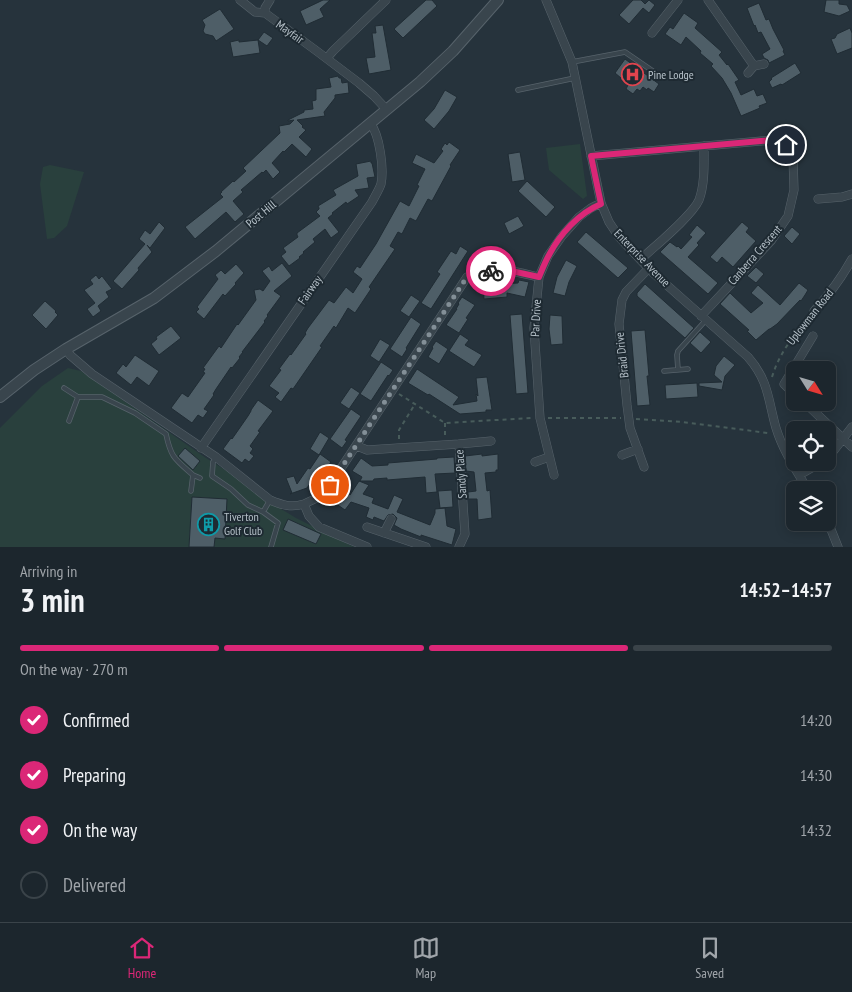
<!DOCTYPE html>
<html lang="en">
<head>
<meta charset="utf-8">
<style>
	:root { --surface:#1c262d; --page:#293239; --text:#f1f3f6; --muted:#a0a5aa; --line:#3a4349; --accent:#db2777 }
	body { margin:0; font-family:"PT Sans Narrow",sans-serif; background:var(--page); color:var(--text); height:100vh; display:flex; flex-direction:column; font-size:19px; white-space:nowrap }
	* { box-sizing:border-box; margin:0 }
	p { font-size:16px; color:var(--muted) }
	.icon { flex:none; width:28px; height:28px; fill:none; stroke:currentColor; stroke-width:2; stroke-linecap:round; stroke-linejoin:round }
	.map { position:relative; height:547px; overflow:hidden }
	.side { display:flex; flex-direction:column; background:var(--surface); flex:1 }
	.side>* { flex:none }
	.needle { width:32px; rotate:127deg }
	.controls { position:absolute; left:786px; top:361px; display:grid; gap:10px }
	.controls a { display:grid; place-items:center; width:50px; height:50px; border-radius:8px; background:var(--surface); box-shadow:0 2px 12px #0003,0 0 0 1px var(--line); font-size:25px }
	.pin { position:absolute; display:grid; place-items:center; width:42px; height:42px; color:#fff; margin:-21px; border:2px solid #fff; border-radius:50%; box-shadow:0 1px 5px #0007 }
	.courier { position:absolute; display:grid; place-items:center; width:50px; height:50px; margin:-25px; border:4px solid #db2777; border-radius:50%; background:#fff; color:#222; box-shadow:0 1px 6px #0007 }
	.summary em { font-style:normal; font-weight:700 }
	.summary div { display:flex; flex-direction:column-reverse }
	.summary { display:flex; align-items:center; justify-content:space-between; height:85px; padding:0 20px }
	h1 { font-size:32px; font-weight:700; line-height:38px }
	.bar { display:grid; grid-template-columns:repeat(4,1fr); gap:8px 5px; align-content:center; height:60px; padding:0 20px }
	.bar i { height:6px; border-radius:4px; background:var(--line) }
	.bar .current { background:var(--accent) }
	.bar p { grid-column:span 4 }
	ol { padding:0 20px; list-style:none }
	li { display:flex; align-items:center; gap:15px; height:55px }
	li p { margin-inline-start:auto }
	li .icon { padding:5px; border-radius:50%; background:var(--accent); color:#fff; stroke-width:4 }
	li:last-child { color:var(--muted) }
	li i { width:28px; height:28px; border:2px solid var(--line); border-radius:50% }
	.menu { display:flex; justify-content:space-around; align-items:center; height:70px; border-top:1px solid var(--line); background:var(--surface); font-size:14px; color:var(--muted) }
	.menu a { display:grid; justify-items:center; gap:2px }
	.menu .current { color:var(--accent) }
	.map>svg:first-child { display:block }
	.green { fill:#29403d }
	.building { fill:#4e5e67; stroke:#202c34 }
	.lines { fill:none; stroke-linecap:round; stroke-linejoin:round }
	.service-casing { stroke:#57636b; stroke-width:5.5 }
	.minor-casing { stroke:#57636b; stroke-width:9 }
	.tertiary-casing { stroke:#57636b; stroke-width:12 }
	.path { stroke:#485c5b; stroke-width:2; stroke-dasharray:4 4; stroke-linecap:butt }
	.service { stroke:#39454d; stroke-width:4 }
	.minor { stroke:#39454d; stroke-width:8 }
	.tertiary { stroke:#39454d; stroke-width:10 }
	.done { stroke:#838f97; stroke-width:5; stroke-dasharray:0 9 }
	.route { stroke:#db2777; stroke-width:6 }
	.labels { text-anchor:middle; stroke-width:4; stroke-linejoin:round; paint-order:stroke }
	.street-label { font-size:12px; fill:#b5c0c8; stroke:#1e2a32 }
	.poi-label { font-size:12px; fill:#b5c0c8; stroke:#1e2a32; text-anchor:start }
</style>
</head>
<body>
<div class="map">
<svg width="852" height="547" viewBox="0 0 852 547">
	<rect width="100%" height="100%" fill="#26333c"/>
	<path class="green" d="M580 144 587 196 583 199 549 170 546 148Z
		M50 165 84 172 67 226 54 238 47 239 40 184 43 167Z
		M68 368 81 371 206 458 245 482 263 498 296 518 354 547H0V428L42 386Z"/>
	<path class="building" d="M323 0H330L320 9 324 17 306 25 300 11Z
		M426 0H432L437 6 403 38 394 29Z
		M633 0H641L645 4 649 0 655 5 649 13 643 8 629 24 619 15Z
		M826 0H839V4L847 5 850 11 839 16 824 12Z
		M759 3 766 20 769 19 773 29 784 50 783 51 785 55 769 63 768 60 764 58 762 54 770 49 761 32 758 33 755 25 754 26 747 8Z
		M220 9 234 29 216 41 213 36 205 34 203 31 205 25 202 20Z
		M684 13 698 23 695 28 722 52 719 55 727 65 728 64 739 80 735 82 741 95 754 89 757 96 763 94 767 103 759 106 760 108 741 116 731 93 722 78 711 66 713 64 700 53 701 51 686 37 681 45 665 34 670 27 673 29Z
		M383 25 391 70 369 74 366 58 375 57 372 33H376L375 26Z
		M850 28 852 33V48L837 54 831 39 835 38 837 34Z
		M264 32 273 38 267 46 258 40 260 53 233 57 230 42 239 40V42L258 40Z
		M625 59 659 84 654 92 648 88 647 90 643 87 640 91 637 89 633 94 626 89 628 85 620 79 621 78 615 73Z
		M795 63 801 73 782 85 781 84 772 88 769 82 772 79 771 78Z
		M338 76 339 78H341L342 83 348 82 349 93 335 95V98L324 112 325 116 297 120 303 126 302 127 306 130 299 137 312 149 306 157 292 144 284 152 283 151 272 163 280 172 273 179 266 170 263 173 262 172 241 190 243 192 233 201 244 214 235 222 226 212 195 239 185 227 223 197 220 194 222 192H221L233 181 234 182 246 171 243 168 280 133 279 126 290 124 294 120 288 121V120L304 112V110L313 109 312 101 316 100V89L331 87 329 78Z
		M445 90 457 97 449 111 434 129 424 120 434 109Z
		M449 142 460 150 450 165 451 166 432 201 428 199 416 221 410 218 402 234 398 232 390 246 395 249 369 287 371 289 355 313 348 308 336 328 334 326 320 346 322 347 293 389 291 388 281 402 275 397 279 393 269 386 281 370 279 369 290 354 291 355 306 334 305 333 308 328 329 300 334 303 346 287 353 293 362 279 353 272 357 266 360 268 376 244 400 201 409 206 419 186 417 185 425 169 412 163 416 154 434 163 443 151 441 149 445 143 447 145Z
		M520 152 525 180 512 182 508 154Z
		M371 161V163H372L375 177 367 178 369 188 355 190 359 196 347 204 346 202 332 213 333 214 328 218 339 232 331 238 325 229 313 239 315 242 303 252 304 253 299 257 300 258 289 266 281 256 286 252 283 248 298 237 297 235V233L320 216 316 212 319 209V208L318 206 336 195 333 190 358 176 356 164Z
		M527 181 555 207 546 217 518 191Z
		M518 216 524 226 509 234 504 223Z
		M159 222 165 228 150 248 147 245 152 252 138 268 139 270 122 289 113 281 145 244 139 239 145 230 150 234Z
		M742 222 749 228 746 232 756 241 733 267 722 257 717 263 710 257Z
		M697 225 706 233 697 243 699 245 688 257 718 283 708 294 660 252 670 242 677 247 678 246 681 249 692 237 689 235Z
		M792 227 800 234 792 244 784 236Z
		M586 232 628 268 618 278 577 242Z
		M460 246 468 251 431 309 421 303 440 274 437 272 451 251 456 254Z
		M486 246H499V258H486Z
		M566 260 577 266 569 282 565 296 553 293 557 277Z
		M282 263 292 276 274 291 281 296 267 315 268 316 264 321 265 322 242 352H243L239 357 240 358 232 368 231 367 216 389 213 394 214 395 204 409 208 411 203 418 198 415 192 423 171 408 182 393 188 397 205 373 203 372 205 369 203 368 219 346 221 348 237 324 238 325 256 300 254 290 260 289 263 291 270 281 262 271 269 266 272 271Z
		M236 264 244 273 235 283 236 284 225 296 223 294 204 319 196 312 199 309 197 307 218 279 215 275 221 270 225 274Z
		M756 267 764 274 756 283 747 276Z
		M96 275 99 279 102 276 112 289 106 292 109 297 98 306 101 311 93 317 87 309 95 303 84 290 93 284 90 280Z
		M519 280 529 282 525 297 507 293V297L484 299 483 285 518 283Z
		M799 283 808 290 805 295 801 301 800 300 777 324 770 329H769L756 340 747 331 749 330 720 304 730 293 751 313 763 303 751 293 758 285 780 305Z
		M645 284 694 328 685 338 637 296V293Z
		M411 295 420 301 409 317 400 311Z
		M462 297 475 305 466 318 468 319 459 333 446 325 457 309H456L459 304 458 303Z
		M45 301 56 311 55 312 58 315 46 329 32 315Z
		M522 314 528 393 516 394 510 315Z
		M550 315 562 316 563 344 551 345 549 329Z
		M411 317 421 324 406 348 407 349 402 357 390 349Z
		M171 326 181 338 159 355 151 344 157 339 156 337Z
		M645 330 649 376H647L650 405 637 406 631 331Z
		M700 332 711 342 701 353 690 343Z
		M460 334 469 340 465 345 482 355 474 367 449 351Z
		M380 339 390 345 379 362 370 356Z
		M436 341 448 349 439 364 428 357 433 348 432 347Z
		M135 355 159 371 149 386 137 377 131 385 116 373 123 364 126 367Z
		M724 356 735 365 725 376 722 390 699 386V383L722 382 714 375 716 366Z
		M381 362 393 370 389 376 388 375 371 401 360 394Z
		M417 369 459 397 453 405 477 401 476 394 478 396 476 378 487 377 492 410H486V412L460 414 429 394 428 395 408 383Z
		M697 383 698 397 666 399 665 385Z
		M351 387 360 393 349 409 340 403Z
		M258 400 273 411 258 431 260 432 250 446 253 449 250 453 254 456 249 462 245 459 242 463 223 449 231 438 232 439 248 416 251 411V410Z
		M351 409 361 416 345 440 347 441 342 448 330 439Z
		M320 432 329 438 319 455 310 449Z
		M185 448 200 461 193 470 178 456Z
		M320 454 331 462 321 476 317 473 307 488 290 494 292 493 286 478 294 476 297 484 308 468 310 469Z
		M482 454V456L498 454V470H496V472L485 473 487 491 490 490 492 518 478 520 477 499H468V492L476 491 474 472 466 471 465 456Z
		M454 457 455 473 435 474 437 492 426 493 425 477 387 480V478L374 479 373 481H360L362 477 352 471 361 458 372 466 388 465V463L437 459V458Z
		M359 481 369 485 363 494 374 498 372 503 388 509 394 495 403 499 397 512 430 525 435 513V509L445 508 447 526 456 529 452 545 421 535V537L401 529 394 525 397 518 393 514 388 515 384 521 374 517 373 520 366 517 369 508 351 502 345 510 332 501 341 488 350 495Z
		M452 490 453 507 440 508 438 491Z
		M192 497 227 499 225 539 215 538 214 547H189Z
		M288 519 321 534 316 544 283 530Z"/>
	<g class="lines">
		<defs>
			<path id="service" d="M572 62 625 52 660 76
				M518 90 575 78
				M678 370 677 355 678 351 706 320
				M664 371 688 369
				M64 388 78 397H102L135 413 166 434C171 458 175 459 193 475
				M69 421 78 397
				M216 457 213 462 212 476 231 489 248 505 263 512 278 523 271 547
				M191 491 193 475 200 478
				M263 512 270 500"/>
			<path id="minor" d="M240 0 255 12 265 13
				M546 0 572 62 601 203 609 222 619 237 651 271 748 357C769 381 768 400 776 428 783 451 796 470 808 490
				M708 0 754 66
				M265 13 318 52 359 83 374 96 386 109
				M265 13V8L270 0
				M652 33 678 0
				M327 58 333 51 386 0
				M748 73 754 66 764 64
				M591 156 773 140 786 145 793 157 794 190 788 216 771 241 701 316
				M818 199 842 197 852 194
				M641 259C655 246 692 216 699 200 705 184 704 163 704 146
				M814 311C829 295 842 277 852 259
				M66 349 70 355 92 374 216 457 270 500C282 505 291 508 304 504L309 516 319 527 367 547
				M795 395 784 384 813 336
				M804 402 852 447
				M459 444 491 441
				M357 446 367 450 459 444 465 534 459 547
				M201 448 372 202C375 196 379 190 381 184 384 169 380 135 370 123
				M622 455 638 449
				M828 458 852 427
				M535 462 549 457
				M644 467 630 428 627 405 619 324 622 300 626 292 649 268
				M554 475 540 418 534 328 539 277 548 256 562 236 579 217 591 208 601 203
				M799 475 822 462
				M304 504 319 497 326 491 467 277C489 263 516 272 539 277
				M828 522 838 547
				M367 527 426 547
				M384 533 391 519"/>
			<path id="tertiary" d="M0 397 34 370 66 349 154 298 216 251 420 82 453 51 498 0"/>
		</defs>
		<use href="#service" class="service-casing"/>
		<use href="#minor" class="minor-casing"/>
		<use href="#tertiary" class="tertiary-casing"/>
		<path class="path" d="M772 377C779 354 793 336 808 318
			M399 394 445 423 531 418
			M548 418H621
			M636 419 682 422 768 433
			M445 423V435
			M399 439V430L415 404"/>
		<use href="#service" class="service"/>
		<use href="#minor" class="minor"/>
		<use href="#tertiary" class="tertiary"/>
	</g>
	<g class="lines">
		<path class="done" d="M330 485 467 277 473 273 491 271"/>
		<path class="route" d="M491 271 502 269 539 277C542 270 545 262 549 255 560 234 579 213 601 204L591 156 773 140 786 145"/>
	</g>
	<defs>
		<symbol id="hospital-ring" viewBox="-11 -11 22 22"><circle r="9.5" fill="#1e2a32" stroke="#e0444e" stroke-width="1.5"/><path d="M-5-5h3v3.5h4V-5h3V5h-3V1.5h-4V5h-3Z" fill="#e0444e"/></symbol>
		<symbol id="building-ring" viewBox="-11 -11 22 22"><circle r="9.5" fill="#1e2a32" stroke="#0f9aa8" stroke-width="1.5"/><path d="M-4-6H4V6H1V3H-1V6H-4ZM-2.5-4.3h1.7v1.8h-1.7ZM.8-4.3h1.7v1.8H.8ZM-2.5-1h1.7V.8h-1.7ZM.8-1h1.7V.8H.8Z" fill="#0f9aa8"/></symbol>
	</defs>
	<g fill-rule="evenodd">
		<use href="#hospital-ring" x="620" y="62" width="25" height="25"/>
		<use href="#building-ring" x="196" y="512" width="25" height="25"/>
	</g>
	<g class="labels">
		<g class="street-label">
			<text transform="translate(290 32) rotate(35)" y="4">Mayfair</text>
			<text transform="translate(261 214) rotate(-40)" y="4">Post Hill</text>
			<text transform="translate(755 255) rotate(-49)" y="4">Canberra Crescent</text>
			<text transform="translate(642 258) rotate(46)" y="4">Enterprise Avenue</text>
			<text transform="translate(310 290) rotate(-55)" y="4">Fairway</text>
			<text transform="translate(810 317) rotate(-52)" y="4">Uplowman Road</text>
			<text transform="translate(536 318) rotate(-87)" y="4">Par Drive</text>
			<text transform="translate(622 355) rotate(-96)" y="4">Braid Drive</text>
			<text transform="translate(461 474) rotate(-94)" y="4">Sandy Place</text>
		</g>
		<g class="poi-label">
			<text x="648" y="79">Pine Lodge</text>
			<text x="224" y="521">Tiverton<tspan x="224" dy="14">Golf Club</tspan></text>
		</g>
	</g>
</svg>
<div class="controls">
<a><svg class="needle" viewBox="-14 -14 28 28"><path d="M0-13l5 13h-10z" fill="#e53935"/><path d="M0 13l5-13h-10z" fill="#a0a5aa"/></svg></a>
<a><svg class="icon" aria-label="locate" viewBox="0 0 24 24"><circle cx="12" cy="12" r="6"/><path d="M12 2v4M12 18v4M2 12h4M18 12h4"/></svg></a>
<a><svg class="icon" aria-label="layers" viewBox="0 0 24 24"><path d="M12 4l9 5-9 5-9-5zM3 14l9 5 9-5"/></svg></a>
</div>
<div class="pin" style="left:330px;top:485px;background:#ea580c"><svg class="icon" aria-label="bag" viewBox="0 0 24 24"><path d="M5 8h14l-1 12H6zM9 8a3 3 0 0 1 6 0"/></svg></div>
<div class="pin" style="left:786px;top:145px;background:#1f2937"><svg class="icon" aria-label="home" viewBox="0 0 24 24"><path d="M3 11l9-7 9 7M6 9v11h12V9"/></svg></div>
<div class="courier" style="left:491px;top:271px"><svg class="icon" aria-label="bike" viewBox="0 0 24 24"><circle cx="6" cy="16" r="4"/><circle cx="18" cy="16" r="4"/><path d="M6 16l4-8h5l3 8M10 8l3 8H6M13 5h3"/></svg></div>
</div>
<section class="side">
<div class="summary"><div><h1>3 min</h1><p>Arriving in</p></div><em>14:52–14:57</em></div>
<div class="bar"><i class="current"></i><i class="current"></i><i class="current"></i><i></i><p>On the way · 270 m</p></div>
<ol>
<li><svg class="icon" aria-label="check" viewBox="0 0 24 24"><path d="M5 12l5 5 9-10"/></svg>Confirmed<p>14:20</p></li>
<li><svg class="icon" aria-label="check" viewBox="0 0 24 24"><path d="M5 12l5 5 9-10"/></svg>Preparing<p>14:30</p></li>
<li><svg class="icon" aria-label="check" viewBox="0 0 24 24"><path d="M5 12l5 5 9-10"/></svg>On the way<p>14:32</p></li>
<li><i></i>Delivered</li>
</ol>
</section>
<nav class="menu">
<a class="current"><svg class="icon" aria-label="home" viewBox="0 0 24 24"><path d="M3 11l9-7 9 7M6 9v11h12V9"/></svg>Home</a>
<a><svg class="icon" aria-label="map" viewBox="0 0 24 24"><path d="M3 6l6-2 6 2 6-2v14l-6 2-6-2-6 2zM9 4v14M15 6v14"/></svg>Map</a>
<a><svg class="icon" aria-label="saved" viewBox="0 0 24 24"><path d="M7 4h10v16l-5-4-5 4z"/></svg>Saved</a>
</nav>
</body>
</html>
